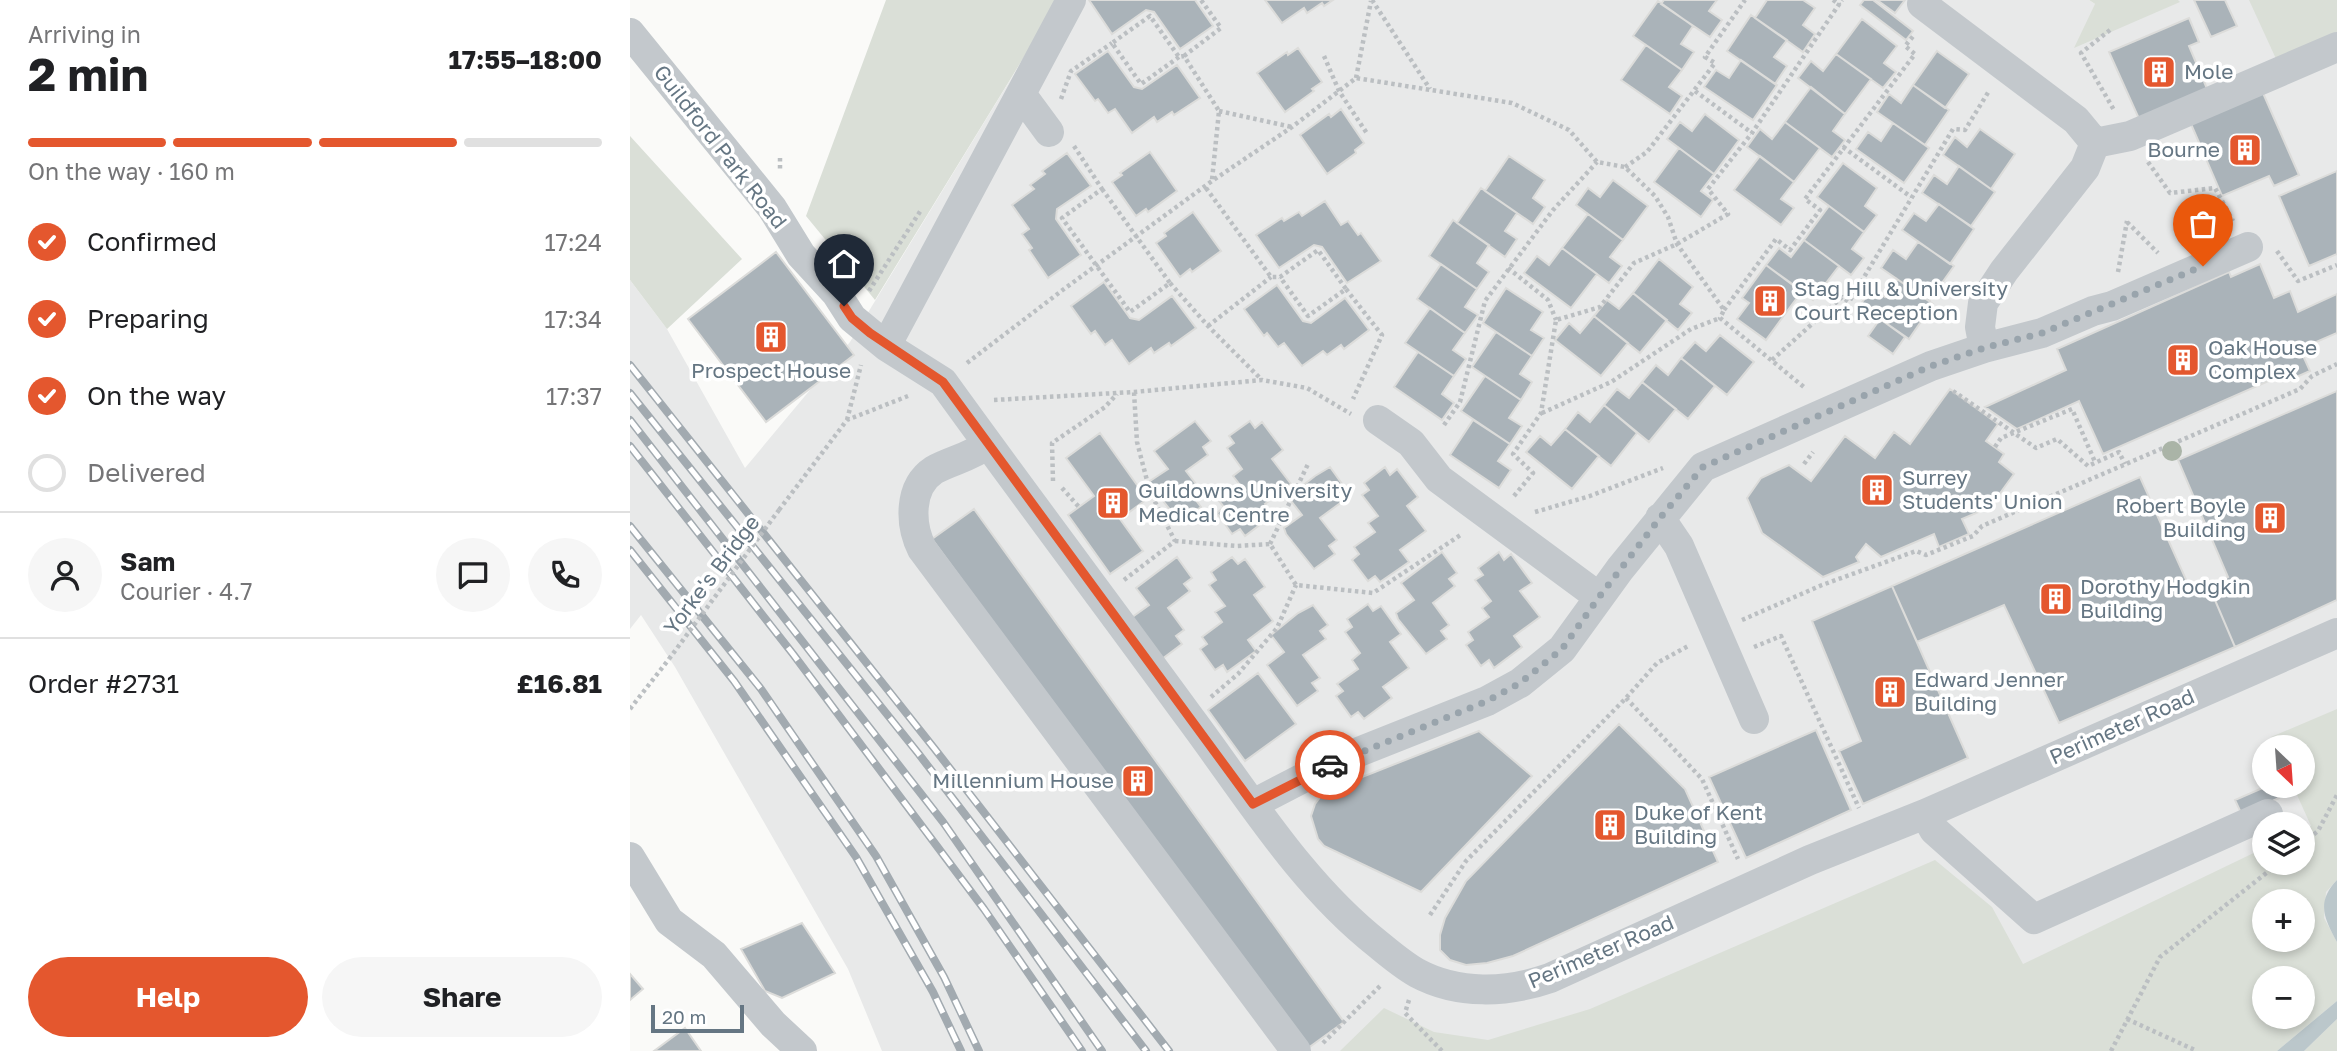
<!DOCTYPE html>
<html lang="en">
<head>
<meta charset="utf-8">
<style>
	:root { --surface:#fff; --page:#f6f6f6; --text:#202124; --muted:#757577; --line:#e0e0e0; --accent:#e4572e }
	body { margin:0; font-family:"Golos Text",sans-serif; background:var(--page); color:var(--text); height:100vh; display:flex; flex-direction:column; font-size:26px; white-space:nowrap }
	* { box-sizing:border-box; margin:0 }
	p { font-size:23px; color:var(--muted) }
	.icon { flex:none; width:38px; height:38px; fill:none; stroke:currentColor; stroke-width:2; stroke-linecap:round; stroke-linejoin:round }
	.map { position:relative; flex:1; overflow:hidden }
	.side { display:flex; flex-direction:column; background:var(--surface); width:630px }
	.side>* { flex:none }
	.needle { width:46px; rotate:155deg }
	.buttons { position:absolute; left:1622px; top:735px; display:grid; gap:14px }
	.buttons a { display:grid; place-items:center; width:63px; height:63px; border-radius:50%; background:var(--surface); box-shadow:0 4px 10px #0003; font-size:35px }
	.scale { position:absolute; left:21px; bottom:18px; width:93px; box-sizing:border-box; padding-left:7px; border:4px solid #657683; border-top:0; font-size:19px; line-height:24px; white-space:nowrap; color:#657683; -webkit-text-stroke:5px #fff; paint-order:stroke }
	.pin { position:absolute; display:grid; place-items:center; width:60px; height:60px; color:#fff; margin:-72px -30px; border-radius:50% 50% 50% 0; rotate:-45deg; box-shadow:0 0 7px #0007 }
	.pin .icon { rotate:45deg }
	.courier { position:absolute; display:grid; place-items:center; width:70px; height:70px; margin:-35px; border:5px solid #e4572e; border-radius:50%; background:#fff; color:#222; box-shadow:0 2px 9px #0007 }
	.summary em { font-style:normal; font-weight:700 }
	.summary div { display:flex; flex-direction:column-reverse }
	.summary { display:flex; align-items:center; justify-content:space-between; height:119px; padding:0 28px }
	h1 { font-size:46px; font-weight:700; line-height:52px }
	.bar { display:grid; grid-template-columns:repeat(4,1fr); gap:10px 7px; align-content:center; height:84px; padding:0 28px }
	.bar i { height:9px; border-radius:5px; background:var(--line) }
	.bar .on { background:var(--accent) }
	.bar p { grid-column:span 4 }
	.line { display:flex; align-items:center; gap:18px; padding:0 28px; border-top:2px solid var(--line) }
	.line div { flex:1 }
	.round { display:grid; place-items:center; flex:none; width:74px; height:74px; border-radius:37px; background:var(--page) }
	ol { padding:0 28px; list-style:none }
	li { display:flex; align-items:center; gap:21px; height:77px }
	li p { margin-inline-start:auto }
	li .icon { padding:7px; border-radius:50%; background:var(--accent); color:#fff; stroke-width:4 }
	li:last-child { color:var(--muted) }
	li i { width:38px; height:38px; border:4px solid var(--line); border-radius:50% }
	.button { display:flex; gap:14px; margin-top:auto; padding:14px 28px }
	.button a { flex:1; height:80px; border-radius:42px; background:var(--accent); color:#fff; font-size:28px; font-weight:700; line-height:80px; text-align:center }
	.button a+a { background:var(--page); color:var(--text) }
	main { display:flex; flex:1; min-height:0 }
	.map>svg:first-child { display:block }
	.built { fill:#e8e9e9; fill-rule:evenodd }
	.green { fill:#dadfd7; fill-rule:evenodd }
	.water { fill:#bbc7cb }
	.building { fill:#aab3b9; stroke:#dcdcda; stroke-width:2 }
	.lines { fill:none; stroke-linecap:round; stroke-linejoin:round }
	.path { stroke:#bbbfc2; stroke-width:4.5; stroke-dasharray:3.5 3.5; stroke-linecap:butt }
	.minor { stroke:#c3c8cc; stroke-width:30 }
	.rail-casing { stroke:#a2aab0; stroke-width:8 }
	.rail { stroke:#fff; stroke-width:5; stroke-dasharray:16; stroke-linecap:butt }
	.path-bridge { stroke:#bbbfc2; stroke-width:4.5; stroke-dasharray:3.5 3.5; stroke-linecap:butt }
	.tree { fill:#aab4a7 }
	.done { stroke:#99a4ac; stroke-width:7; stroke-dasharray:0 12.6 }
	.route { stroke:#e4572e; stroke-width:9 }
	.labels { text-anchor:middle; stroke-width:7; stroke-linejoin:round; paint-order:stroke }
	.poi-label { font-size:21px; fill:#657683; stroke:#fff; text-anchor:start }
	.street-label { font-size:21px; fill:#657683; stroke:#fff }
</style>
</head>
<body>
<main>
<section class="side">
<div class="summary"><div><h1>2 min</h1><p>Arriving in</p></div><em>17:55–18:00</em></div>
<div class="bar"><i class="on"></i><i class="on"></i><i class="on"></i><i></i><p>On the way · 160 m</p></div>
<ol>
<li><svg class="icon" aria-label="check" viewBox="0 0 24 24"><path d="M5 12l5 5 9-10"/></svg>Confirmed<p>17:24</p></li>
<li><svg class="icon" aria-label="check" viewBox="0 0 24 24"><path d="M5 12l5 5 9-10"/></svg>Preparing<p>17:34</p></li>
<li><svg class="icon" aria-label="check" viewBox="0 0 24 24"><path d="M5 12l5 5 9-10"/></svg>On the way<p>17:37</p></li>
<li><i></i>Delivered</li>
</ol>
<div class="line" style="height:126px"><a class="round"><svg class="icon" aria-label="person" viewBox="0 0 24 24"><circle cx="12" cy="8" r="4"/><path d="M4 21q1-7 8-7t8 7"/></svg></a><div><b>Sam</b><p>Courier · 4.7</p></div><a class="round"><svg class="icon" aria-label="chat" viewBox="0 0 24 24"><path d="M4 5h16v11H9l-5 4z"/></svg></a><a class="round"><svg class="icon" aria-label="phone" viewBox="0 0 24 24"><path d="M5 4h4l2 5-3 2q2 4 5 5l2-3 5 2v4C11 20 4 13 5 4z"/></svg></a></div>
<div class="line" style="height:91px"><div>Order #2731</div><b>£16.81</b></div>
<div class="button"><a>Help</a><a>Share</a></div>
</section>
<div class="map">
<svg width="1707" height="1051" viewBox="0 0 1707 1051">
	<rect width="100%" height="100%" fill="#fafaf8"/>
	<path class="built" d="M429 0H1459L1465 4 1474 0H1707V1051H252L218 969 45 667 11 615 0 629V280L37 329 115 468 220 342ZM1634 747H1673V786H1634ZM1634 824H1673V863H1634ZM1634 901H1673V940H1634ZM1634 978H1673V1017H1634Z"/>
	<path class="green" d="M256 0H429L245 300 176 216Z
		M1459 0H1548L1550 2 1444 48 1465 4Z
		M1619 0H1707V35L1647 61Z
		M0 136 112 259 37 329 0 280Z
		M1707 709V880L1696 892 1694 918 1707 942V1001L1647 1051H710L754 1008 804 1032 858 1040 960 1009 1305 860 1362 907 1393 964 1634 848V863H1673V830L1681 826 1663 786H1673V747H1645L1641 737ZM1634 901H1673V940H1634ZM1634 978H1673V1017H1634Z
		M1707 1019V1051H1674Z"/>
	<path class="water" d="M1707 880V942C1694 918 1686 902 1707 880Z
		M1707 1001V1019L1674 1051H1647Z"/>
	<path class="building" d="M459 0H565L583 26 550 49 524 12 516 10 482 34Z
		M635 0H703L694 6 692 3 677 13 674 8 652 23Z
		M1034 0H1087L1079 11 1092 20 1080 37 1031 4Z
		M1137 0H1173L1185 8 1173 25 1185 34 1173 52 1125 18Z
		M1234 0H1243L1283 31 1276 40 1230 5Z
		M1247 0H1275L1265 13Z
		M1564 0H1595L1607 26 1581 37Z
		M1028 1 1063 26 1051 44 1064 52 1052 70 1003 36Z
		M1121 15 1157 40 1144 57 1157 66 1145 84 1097 51Z
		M1559 18 1569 42 1559 46 1578 91 1510 121 1479 52Z
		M1232 19 1267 46 1254 63 1266 72 1253 88 1206 54Z
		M1016 45 1052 70 1039 87 1052 96 1040 114 991 80Z
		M668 48 692 82 682 89 684 91 655 112 627 73 657 52 658 55Z
		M478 51 504 87 512 89 547 65 570 98 544 115 542 112 527 122 524 117 502 133 485 109 478 113 468 99 465 101 445 74Z
		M1307 51 1339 74 1315 108 1283 85Z
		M1206 54 1241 79 1215 114 1168 78 1181 61 1193 71Z
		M1111 60 1147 85 1123 120 1074 87 1086 70 1099 78Z
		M1283 85 1319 110 1295 145 1247 112 1259 94 1271 103Z
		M1181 87 1215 114 1203 131 1215 140 1202 157 1155 122Z
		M1633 93 1669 175 1644 186 1639 176 1592 196 1561 124Z
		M711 109 734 143 725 150 726 153 697 174 670 135 699 114 701 117Z
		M1075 114 1109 140 1084 174 1037 139 1050 122 1062 131Z
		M1155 122 1190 148 1164 182 1117 147 1130 129 1142 139Z
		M1263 123 1299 148 1274 183 1226 149 1238 132 1251 141Z
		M1350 129 1385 154 1361 189 1313 155 1325 137 1337 147Z
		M1049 148 1084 174 1071 191 1083 200 1071 217 1024 182Z
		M520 152 547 191 518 212 516 209 506 216 482 182 492 175 490 173Z
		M437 153 461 186 427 209 426 219 451 255 418 278 399 250 402 248 392 234 399 229 382 205 404 189 400 185 415 174 412 171Z
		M879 156 915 180 903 198 915 207 903 224 855 191Z
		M1130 156 1164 182 1151 199 1164 208 1151 225 1104 190Z
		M1213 163 1247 188 1235 206 1247 215 1234 232 1187 197Z
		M1329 166 1365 192 1341 226 1292 193 1304 175 1317 184Z
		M1707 171V254L1679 266 1649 196Z
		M983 180 1018 206 993 240 946 205 958 188 970 197Z
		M851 188 887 213 875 231 887 239 875 257 827 223Z
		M695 201 711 225 718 221 728 235 731 233 751 261 717 283 692 247 684 245 649 268 626 235 652 218 654 221 669 212 672 216Z
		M1309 204 1344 229 1320 264 1272 230 1284 213 1296 221Z
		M1199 206 1234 232 1222 249 1234 258 1221 275 1174 240Z
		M563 212 591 251 562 272 560 269 550 277 526 243 536 236 534 233Z
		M958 214 993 240 980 257 992 266 979 283 932 248Z
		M823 220 859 245 847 263 859 272 847 289 799 256Z
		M1174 240 1209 266 1183 300 1136 265 1149 248 1161 257Z
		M1288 242 1324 266 1299 301 1251 268 1263 250 1276 259Z
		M932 248 967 274 941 308 894 273 907 256 919 265Z
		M146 252 224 355 136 422 58 319Z
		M1029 259 1063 287 1050 304 1062 313 1048 330 1003 293Z
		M811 264 847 289 835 307 848 315 835 333 787 299Z
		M1630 264 1644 298 1660 291 1668 312 1707 294V333L1670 349 1680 371 1662 379 1659 372 1473 454 1449 401 1387 429 1355 407 1436 370 1427 349 1599 272 1601 277Z
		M1136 265 1172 291 1136 340 1107 319 1119 303 1112 298Z
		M1267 279 1303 304 1279 339 1230 305 1243 288 1255 297Z
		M474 282 500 318 509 320 542 296 566 328 541 346 539 343 524 353 521 348 499 364 482 340 475 345 465 331 461 334 441 306Z
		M647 285 673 321 681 323 715 298 739 330 714 349 711 345 697 355 693 351 672 366 654 343 648 347 637 333 634 336 614 309Z
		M876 288 913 312 901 330 914 338 902 356 853 323Z
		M1003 293 1037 320 1010 353 964 316 977 300 989 309Z
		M800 308 835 333 823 350 836 359 824 376 775 343Z
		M964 316 998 343 971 376 925 340 939 323 950 333Z
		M1250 319 1275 337 1263 354 1238 336Z
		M866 332 902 356 890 374 902 382 891 400 842 367Z
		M1090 335 1124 362 1097 395 1051 358 1065 342 1076 351Z
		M788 352 824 376 812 394 824 403 812 420 764 387Z
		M1051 358 1085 386 1058 419 1012 382 1026 365 1038 375Z
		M855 376 891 400 879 418 892 426 880 444 831 411Z
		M1012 382 1046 409 1019 442 974 405 987 389 999 398Z
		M1320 389 1368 424 1356 441 1374 454 1369 462 1384 474 1360 507 1332 519 1339 534 1309 547 1304 534 1251 557 1236 544 1226 557 1229 562 1193 577 1132 533 1117 498 1131 478 1159 465 1181 481 1215 436 1245 458 1264 432 1280 444Z
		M1707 391V600L1605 647 1579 586 1598 577 1548 460Z
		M974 405 1007 433 981 466 935 429 948 412 960 422Z
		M843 420 880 444 868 461 881 470 869 488 820 455Z
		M565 421 581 441 573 447 578 455 556 471 573 493 565 499 571 507 550 522 521 486 520 481 538 469 524 451Z
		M620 421 625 428 632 422 653 450 642 459 661 484 635 504 643 515 615 536 610 529 602 534 587 513 594 507 589 501 610 485 603 476 612 469 597 448 604 443 599 436Z
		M935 429 969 456 942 489 896 452 910 436 921 445Z
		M470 433 517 499 490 519 513 551 480 574 438 515 464 496 436 458Z
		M700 467 715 488 707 494 713 501 690 518 707 540 699 546 705 554 684 569 656 534 654 528 672 515 658 497 685 476Z
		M755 467 760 475 767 469 788 497 777 506 796 531 770 550 779 562 750 582 745 576 738 581 722 560 729 554 724 547 745 532 738 523 748 516 732 495 739 490 734 483Z
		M1510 477 1562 593 1579 586 1605 647 1429 723 1374 605 1287 642 1262 586Z
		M344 509 714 1022 674 1051 302 539Z
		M812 552 827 573 819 579 825 586 803 603 819 625 811 631 817 639 796 654 768 619 766 613 784 600 771 583Z
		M869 552 874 560 881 554 902 583 890 591 910 617 884 636 892 647 864 668 859 660 851 666 836 645 843 640 838 632 859 617 852 608 861 601 845 580 853 575 848 568Z
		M547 557 562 578 554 584 560 591 538 608 554 630 546 636 552 644 532 659 501 618 519 605 506 588Z
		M602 557 608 564 615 559 635 587 624 595 643 621 618 640 626 651 597 672 593 665 585 670 570 649 577 644 572 637 592 622 585 612 595 606 579 585 586 580 581 572Z
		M1262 586 1338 758 1233 804 1209 751 1231 741 1182 621Z
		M738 604 743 611 751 606 771 634 760 642 779 668 753 687 762 698 734 719 728 712 721 717 706 696 713 691 707 684 728 669 722 660 730 653 715 632 722 627 717 619Z
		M683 605 698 625 690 631 696 639 673 655 690 678 682 683 688 691 667 706 637 665 654 652 641 635 668 613Z
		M628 673 666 724 615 761 578 710Z
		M989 724 1055 789 1088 862 883 956 857 963 836 965 820 960 810 950V935L815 918 836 881Z
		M1186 730 1221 810 1116 858 1079 777Z
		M849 731 902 776 791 892 694 846 688 839 681 816 685 804 694 792Z
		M1637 786H1643L1649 798 1612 815 1605 800Z
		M172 923 205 973 152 998 135 991 111 949Z
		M0 974 13 989 0 1000Z
		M55 1028 71 1051H24Z"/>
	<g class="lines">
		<path class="path" d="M742 0 800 89
			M1203 0 1210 5
			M1480 30 1451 53 1484 110
			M554 56 591 28 571 0
			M694 56 709 91 738 135
			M549 57 511 84 482 43 520 16 549 57 554 56 589 111 582 180
			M726 78 741 1
			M1065 91 1122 133
			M431 99 441 71 482 43
			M589 111 662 127
			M444 146 472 189
			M1213 147 1281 197
			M150 158V170
			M1518 162 1540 193 1585 188 1603 221
			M995 167 1017 152 1085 63 1075 57 1115 0
			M576 188 641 277H650L688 250 716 289 678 316 650 277
			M472 189 540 283 500 312 432 218Z
			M1497 222 1528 253
			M1647 251 1668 281 1707 265
			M878 268 918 300 926 320
			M1488 272 1497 221
			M540 283 578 326 632 380
			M716 289 752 335 723 399
			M239 291 291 210
			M1094 310 1146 239 1160 250 1190 210 1175 199 1285 54 1275 46 1285 34
			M578 326 641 277
			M1142 360 1212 297 1219 302 1323 129 1335 130 1359 91
			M337 363 434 289 582 181 662 127 726 78 882 103 939 130 967 162 995 167 1025 196 1038 217 1047 244 1094 310 1090 318 1175 388
			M1323 391 1406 448 1427 439 1458 466 1489 452 1495 464
			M364 400 504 392 632 380 677 388 721 414
			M912 413 981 382 1061 329 1090 318
			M217 420 231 365
			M814 425 830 402 855 301 923 210 967 162
			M1365 447 1371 438 1442 409 1465 462
			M1174 464 1183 452
			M423 481 422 443 475 407 487 394
			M432 488 449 507
			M884 496 903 473 883 454 911 413 926 320 970 307 1004 263 1047 244 1098 214 1078 189 1122 133 1212 0
			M149 510 217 420 278 396
			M905 512 960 496 1033 468
			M545 541 607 546 640 544 666 585 743 593 832 534
			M640 544 678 464
			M494 580 545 541 520 492 507 442 504 392
			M1112 620 1192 585 1286 551 1296 555 1343 536 1352 526 1670 389 1682 376 1707 364
			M1124 647 1151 636 1229 808
			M581 697 608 674 647 628 666 585
			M996 698 1072 779 1108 859
			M0 709 39 659
			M1673 843 1688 831 1707 795
			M800 915 836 861 996 698 1027 663 1060 645
			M779 1000 775 1013 812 1051
			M1497 1019 1567 1051
			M693 1043 751 985
			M1481 1051 1530 957 1649 863"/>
		<path class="minor" d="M1292 4 1446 120 1465 143
			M0 33 142 208 171 255 206 293 222 318 256 346 313 382C393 493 476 603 557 714 617 794 670 883 749 945 761 955 773 965 787 973 828 995 877 993 920 978L1180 860 1295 814 1707 633
			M391 94 419 132
			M256 346 441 0
			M1354 348 1350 327 1353 303 1374 271 1455 168 1465 143 1500 136 1707 47
			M748 420 781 443 809 479 969 597
			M358 444C339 458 322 460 304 470 278 487 280 525 292 549L666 1051
			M1030 518 1049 546 1124 719
			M623 804 706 761 857 701 890 683 932 649 990 569 1073 467 1301 366 1354 348 1412 333 1463 311 1482 306 1618 247
			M1295 814 1304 830 1404 919 1638 814
			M0 857 39 921 84 955 143 1024 172 1051"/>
		<defs>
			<path id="rail" d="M0 365 304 748 539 1051
				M0 393 288 753 516 1051
				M0 420 313 822 472 1051
				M0 446 163 654 354 909 452 1051
				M0 526 131 689 246 856 314 977 349 1051
				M0 550 104 681 226 857 303 992 331 1051"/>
		</defs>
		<use href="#rail" class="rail-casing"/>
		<use href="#rail" class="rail"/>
		<path class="path-bridge" d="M39 659 149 510"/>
	</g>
	<circle class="tree" cx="1542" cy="451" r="10"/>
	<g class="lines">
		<path class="done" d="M700 765 857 701 890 683 932 649 969 597 1030 518 1073 467 1301 366 1354 348 1412 333 1573 266"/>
		<path class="route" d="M214 306 222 318 240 333 313 382 623 804 700 765"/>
	</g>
	<defs>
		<symbol id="building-square" viewBox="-11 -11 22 22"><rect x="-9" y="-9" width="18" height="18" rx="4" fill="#e4572e" stroke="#fff"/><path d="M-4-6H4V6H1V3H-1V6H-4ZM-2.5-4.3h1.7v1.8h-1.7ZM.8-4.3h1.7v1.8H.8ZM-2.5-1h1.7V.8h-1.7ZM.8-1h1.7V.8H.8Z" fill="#fff"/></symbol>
	</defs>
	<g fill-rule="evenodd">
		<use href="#building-square" x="1510" y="53" width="38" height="38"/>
		<use href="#building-square" x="1596" y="131" width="38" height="38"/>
		<use href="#building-square" x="1121" y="282" width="38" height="38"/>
		<use href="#building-square" x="122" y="318" width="38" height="38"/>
		<use href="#building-square" x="1534" y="341" width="38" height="38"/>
		<use href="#building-square" x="1228" y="471" width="38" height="38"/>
		<use href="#building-square" x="464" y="484" width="38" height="38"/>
		<use href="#building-square" x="1621" y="499" width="38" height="38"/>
		<use href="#building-square" x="1407" y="580" width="38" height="38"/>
		<use href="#building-square" x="1241" y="673" width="38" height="38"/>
		<use href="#building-square" x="489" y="762" width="38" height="38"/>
		<use href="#building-square" x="961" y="806" width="38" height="38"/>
	</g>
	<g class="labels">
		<g class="poi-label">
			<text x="1554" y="79">Mole</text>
			<text x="1590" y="157" text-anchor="end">Bourne</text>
			<text x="1164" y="296">Stag Hill &amp; University<tspan x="1164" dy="24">Court Reception</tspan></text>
			<text x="1578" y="355">Oak House<tspan x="1578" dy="24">Complex</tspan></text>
			<text x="141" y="378" text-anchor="middle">Prospect House</text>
			<text x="1272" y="485">Surrey<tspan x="1272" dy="24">Students' Union</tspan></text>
			<text x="508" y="498">Guildowns University<tspan x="508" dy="24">Medical Centre</tspan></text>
			<text x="1616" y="513" text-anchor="end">Robert Boyle<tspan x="1616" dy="24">Building</tspan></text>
			<text x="1450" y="594">Dorothy Hodgkin<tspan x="1450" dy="24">Building</tspan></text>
			<text x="1284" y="687">Edward Jenner<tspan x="1284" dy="24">Building</tspan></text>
			<text x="484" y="788" text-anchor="end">Millennium House</text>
			<text x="1004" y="820">Duke of Kent<tspan x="1004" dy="24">Building</tspan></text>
		</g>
		<g class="street-label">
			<text transform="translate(90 147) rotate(52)" y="7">Guildford Park Road</text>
			<text transform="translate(82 575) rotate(-53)" y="7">Yorke's Bridge</text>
			<text transform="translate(1492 727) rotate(-24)" y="7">Perimeter Road</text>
			<text transform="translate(971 952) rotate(-23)" y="7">Perimeter Road</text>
		</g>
	</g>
</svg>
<div class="buttons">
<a><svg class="needle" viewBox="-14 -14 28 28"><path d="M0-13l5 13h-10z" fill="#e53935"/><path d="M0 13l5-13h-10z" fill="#757577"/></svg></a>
<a><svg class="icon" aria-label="layers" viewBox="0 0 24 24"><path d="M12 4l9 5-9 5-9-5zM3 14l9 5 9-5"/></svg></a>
<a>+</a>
<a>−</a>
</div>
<div class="scale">20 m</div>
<div class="pin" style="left:1573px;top:266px;background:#ea580c"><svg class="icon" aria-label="bag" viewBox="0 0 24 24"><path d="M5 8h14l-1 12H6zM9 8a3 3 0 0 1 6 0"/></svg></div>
<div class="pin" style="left:214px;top:306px;background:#1f2937"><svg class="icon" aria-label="home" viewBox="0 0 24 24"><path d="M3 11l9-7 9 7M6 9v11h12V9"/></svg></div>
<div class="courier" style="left:700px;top:765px"><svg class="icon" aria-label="car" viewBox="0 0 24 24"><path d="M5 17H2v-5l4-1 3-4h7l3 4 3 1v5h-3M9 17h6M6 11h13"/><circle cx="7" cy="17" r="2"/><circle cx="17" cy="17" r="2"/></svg></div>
</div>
</main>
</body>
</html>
